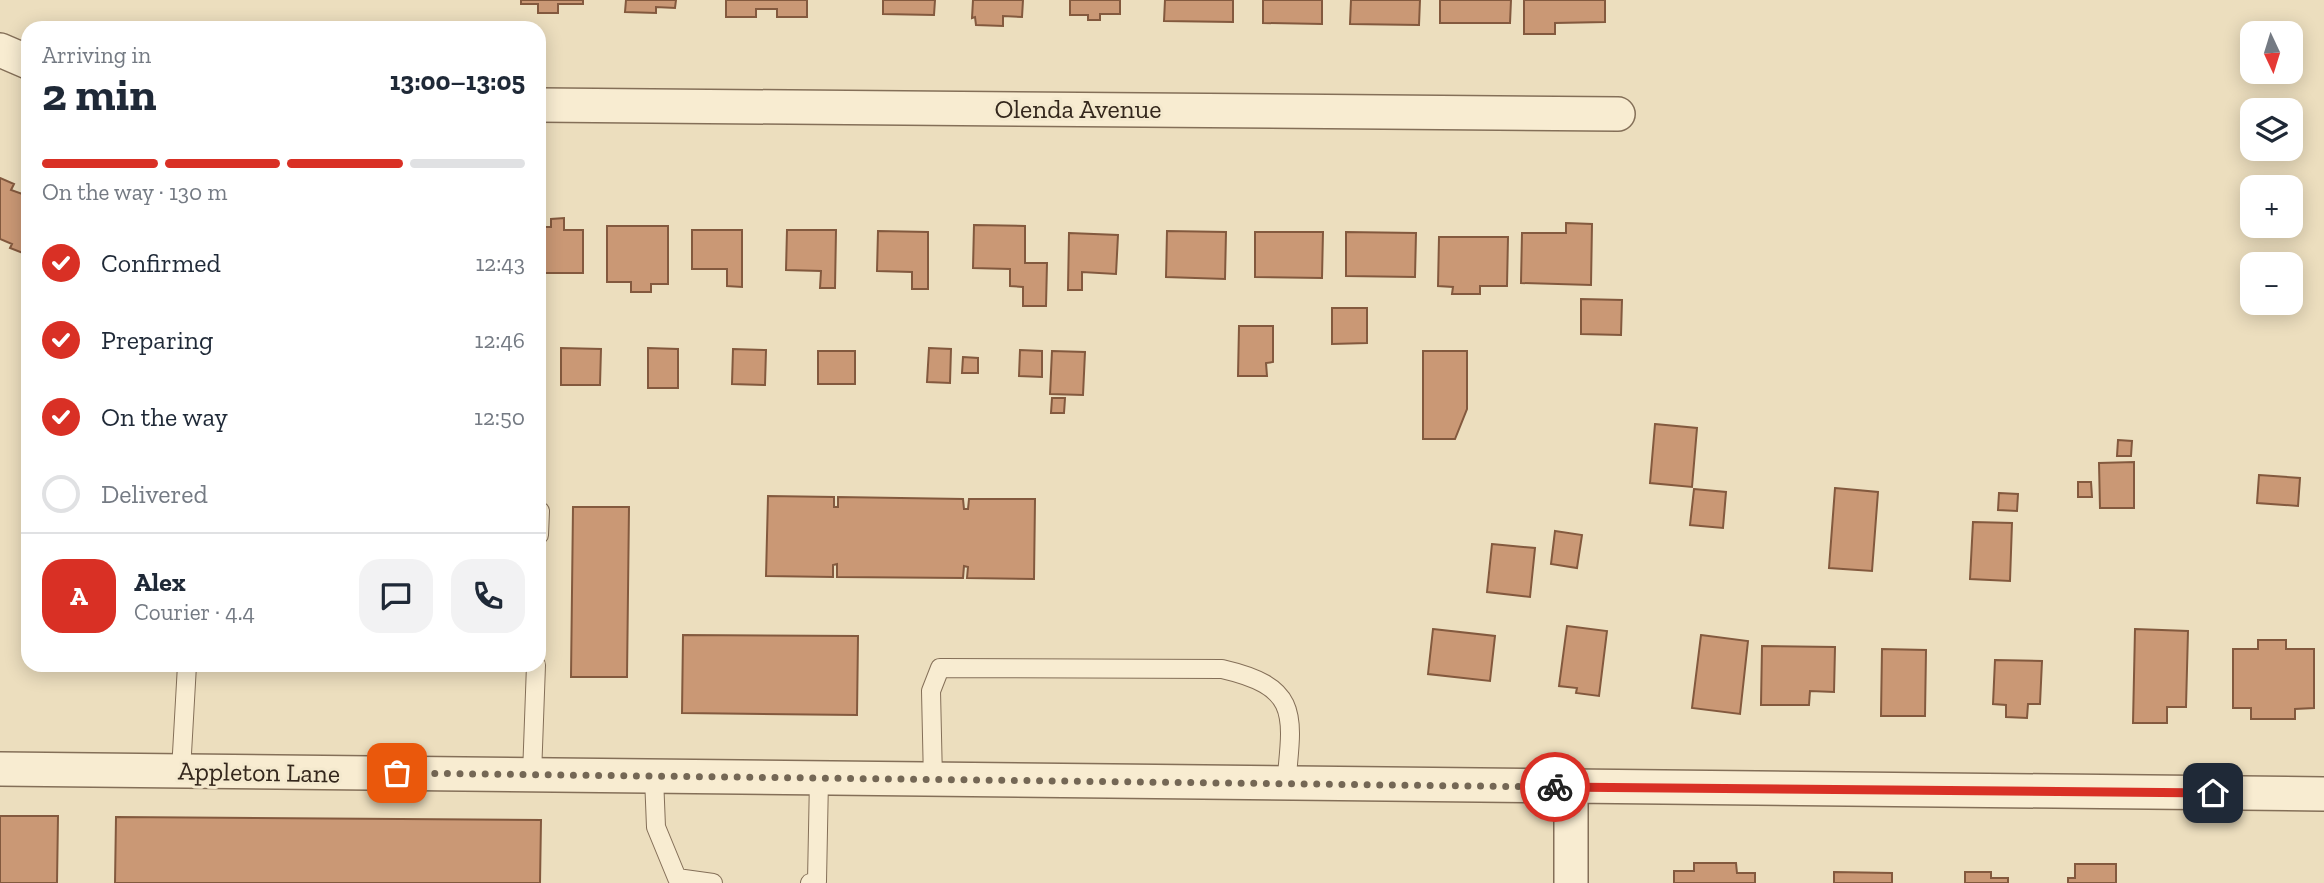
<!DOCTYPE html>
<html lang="en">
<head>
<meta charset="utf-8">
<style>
	:root { --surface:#fff; --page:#f2f2f3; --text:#1f2937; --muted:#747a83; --line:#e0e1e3; --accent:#d93025 }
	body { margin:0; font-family:"Zilla Slab",serif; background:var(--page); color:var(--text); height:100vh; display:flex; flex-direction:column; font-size:26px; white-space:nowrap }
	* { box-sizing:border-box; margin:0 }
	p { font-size:23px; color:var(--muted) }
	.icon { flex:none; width:38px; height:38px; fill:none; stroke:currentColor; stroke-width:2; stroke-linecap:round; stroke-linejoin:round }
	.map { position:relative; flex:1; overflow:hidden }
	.side { position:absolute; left:21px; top:21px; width:525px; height:651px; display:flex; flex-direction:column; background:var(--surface); border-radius:21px; box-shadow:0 4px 18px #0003 }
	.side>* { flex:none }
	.needle { width:46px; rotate:176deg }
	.fabs { position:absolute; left:2240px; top:21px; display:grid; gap:14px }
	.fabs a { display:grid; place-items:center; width:63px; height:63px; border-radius:14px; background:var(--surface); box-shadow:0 4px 18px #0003; font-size:35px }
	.pin { position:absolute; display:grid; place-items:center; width:60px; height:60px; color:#fff; margin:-30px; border-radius:14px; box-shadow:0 4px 10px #0006 }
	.courier { position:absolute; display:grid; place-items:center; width:70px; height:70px; margin:-35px; border:5px solid #d93025; border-radius:50%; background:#fff; color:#222; box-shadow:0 2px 9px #0007 }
	.head em { font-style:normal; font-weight:800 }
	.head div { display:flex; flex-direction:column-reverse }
	.head { display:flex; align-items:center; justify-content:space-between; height:119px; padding:0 21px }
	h1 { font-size:46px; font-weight:800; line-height:52px }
	.bar { display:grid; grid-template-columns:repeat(4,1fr); gap:10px 7px; align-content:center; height:84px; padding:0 21px }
	.bar i { height:9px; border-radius:5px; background:var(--line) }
	.bar .active { background:var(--accent) }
	.bar p { grid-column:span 4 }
	.line { display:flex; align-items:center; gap:18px; padding:0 21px; border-top:2px solid var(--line) }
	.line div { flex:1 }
	.round { display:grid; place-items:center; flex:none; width:74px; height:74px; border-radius:21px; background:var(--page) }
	ol { padding:0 21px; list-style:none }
	li { display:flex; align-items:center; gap:21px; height:77px }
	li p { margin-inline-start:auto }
	li .icon { padding:7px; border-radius:50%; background:var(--accent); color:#fff; stroke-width:4 }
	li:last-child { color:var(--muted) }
	li i { width:38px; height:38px; border:4px solid var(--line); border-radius:50% }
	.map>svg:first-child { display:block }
	.building { fill:#ca9875; stroke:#83593e; stroke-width:2 }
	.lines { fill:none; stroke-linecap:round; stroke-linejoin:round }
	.service-casing { stroke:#846f58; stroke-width:20 }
	.minor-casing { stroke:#846f58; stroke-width:36 }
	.service { stroke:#f8ecd1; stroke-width:18 }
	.minor { stroke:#f8ecd1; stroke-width:33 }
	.done { stroke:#746755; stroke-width:7; stroke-dasharray:0 12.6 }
	.route { stroke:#d93025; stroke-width:9 }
	.labels { text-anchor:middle; stroke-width:6; stroke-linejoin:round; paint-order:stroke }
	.street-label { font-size:26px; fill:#34271c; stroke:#f4e9ce }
</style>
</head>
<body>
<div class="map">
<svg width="2324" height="883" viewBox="0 0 2324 883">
	<rect width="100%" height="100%" fill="#ecdebe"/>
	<path class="building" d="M521 0H583V4H558V13H538V4H521Z
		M626 0H676L675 8 656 7V13L625 12Z
		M726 0H807V17H777V9H756V17H726Z
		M883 0H935L934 15 883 14Z
		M973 0H1023L1022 17 1003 16V26L976 25 975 17 972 18Z
		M1070 0H1120V14H1100V20H1088V15H1070Z
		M1165 0H1233V22L1164 21Z
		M1263 0H1322V24L1263 23Z
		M1351 0H1420L1419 25 1350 24Z
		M1440 0H1511L1510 23H1440Z
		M1524 0H1605V22L1555 23V34H1524Z
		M0 178 14 184 11 190 28 196V255L10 248 12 244 0 239Z
		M564 218V230H583V273H539V227H551V219Z
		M1566 223 1592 224 1591 285 1521 283 1522 233H1566Z
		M974 225 1025 226V263H1047L1046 306H1023V287L1010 286V269L973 268Z
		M607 226H668V284H651V292H631V282H607Z
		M692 230H742V287L727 286V269H692Z
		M787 230H836L835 288H820L821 271 786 270Z
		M878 231 928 232V289H912V272L877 271Z
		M1167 231 1226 232 1225 279 1166 277Z
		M1255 232H1323L1322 278 1255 277Z
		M1346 232 1416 233 1415 277 1346 276Z
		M1069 233 1118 235 1116 274 1082 272V290H1068Z
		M1439 237H1508L1507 286H1480V294H1452L1453 287 1438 286Z
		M1581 299 1622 300 1621 335 1581 334Z
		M1332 308H1367V343L1332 344Z
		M1239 326H1273V362L1266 363 1267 376H1238Z
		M561 348 601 349 600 385H561Z
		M648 348 678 349V388H648Z
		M929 348 951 349 950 383 927 382Z
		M733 349 766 350 765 385 732 384Z
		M1020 350 1042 351V377L1019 376Z
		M818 351H855V384H818Z
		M1052 351 1085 352 1083 395 1050 394Z
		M1423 351H1467V409L1455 439H1423Z
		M963 357 978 358V373H962Z
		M1052 398H1065L1064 413H1051Z
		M1655 424 1697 428 1692 487 1650 483Z
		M2118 440 2132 441 2131 456H2117Z
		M2134 462V508H2100L2099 463Z
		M2259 475 2300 478 2298 506 2257 503Z
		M2078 482H2091L2092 497H2078Z
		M1835 488 1878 492 1872 571 1829 568Z
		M1694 489 1726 492 1723 528 1690 525Z
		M1999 493 2018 494 2017 511 1998 510Z
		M768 496 834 497V507H838V497L963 499 964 509H968L969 499H1035L1034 579 967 578 968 567 964 566 963 578 837 577V564L833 565V577L766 576Z
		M573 507H629L627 677H571Z
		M1973 522 2012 523 2010 581 1970 579Z
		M1555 531 1582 535 1577 568 1551 564Z
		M1492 544 1535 548 1530 597 1487 592Z
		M1567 626 1607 631 1599 696 1576 693 1577 688 1559 686Z
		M1433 629 1495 636 1490 681 1428 674Z
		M2135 629 2188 631 2186 707H2167V723H2133Z
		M683 635 858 636 857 715 682 713Z
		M1701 635 1748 641 1740 714 1692 708Z
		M2258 640H2286V649H2314V708L2295 709V719H2251V708H2233V649H2258Z
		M1762 646 1835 647 1834 692 1810 691 1809 705H1761Z
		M1882 649 1926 650 1925 716H1881Z
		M1995 660 2042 661 2040 704H2028L2027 718 2006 717V705L1993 704Z
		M71 665H130V671H71Z
		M0 816H58L57 883H0Z
		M116 817 541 820 540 883H115Z
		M1694 863H1736L1737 873H1755V883H1674V871H1694Z
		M2075 864H2116V883H2068V878H2075Z
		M1834 872 1892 873V883H1834Z
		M1965 872H1991V878H2008V883H1965Z"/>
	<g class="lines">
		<defs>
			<path id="service" d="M539 535 540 511
				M181 771 187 665
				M532 775 536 665
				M654 777 656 827 677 878 713 883
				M933 780 931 691 940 668 1222 669C1300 687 1293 714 1286 784
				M810 883 817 881 819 779"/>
			<path id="minor" d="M0 50 28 62
				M539 105 1618 114
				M0 769 2324 794
				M1571 787V883"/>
		</defs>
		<use href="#service" class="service-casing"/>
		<use href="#minor" class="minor-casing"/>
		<use href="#service" class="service"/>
		<use href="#minor" class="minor"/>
	</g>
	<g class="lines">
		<path class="done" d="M397 773 1555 787"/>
		<path class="route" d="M1555 787 2213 793"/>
	</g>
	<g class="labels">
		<g class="street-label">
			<text x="1078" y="118">Olenda Avenue</text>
			<text transform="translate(259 772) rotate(1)" y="9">Appleton Lane</text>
		</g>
	</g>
</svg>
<div class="fabs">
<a><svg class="needle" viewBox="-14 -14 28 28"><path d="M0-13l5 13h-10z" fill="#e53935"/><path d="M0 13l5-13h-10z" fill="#747a83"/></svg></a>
<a><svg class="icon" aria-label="layers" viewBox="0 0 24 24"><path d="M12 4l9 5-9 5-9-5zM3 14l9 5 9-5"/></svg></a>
<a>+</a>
<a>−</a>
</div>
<div class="pin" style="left:397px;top:773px;background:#ea580c"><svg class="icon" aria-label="bag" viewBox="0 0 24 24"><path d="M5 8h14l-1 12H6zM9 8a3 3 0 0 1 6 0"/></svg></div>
<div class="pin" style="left:2213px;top:793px;background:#1f2937"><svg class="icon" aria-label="home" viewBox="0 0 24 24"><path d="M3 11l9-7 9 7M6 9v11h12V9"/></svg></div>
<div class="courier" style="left:1555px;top:787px"><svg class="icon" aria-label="bike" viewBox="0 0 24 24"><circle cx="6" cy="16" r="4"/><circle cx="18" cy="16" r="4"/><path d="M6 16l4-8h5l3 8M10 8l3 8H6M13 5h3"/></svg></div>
<section class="side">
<div class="head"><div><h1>2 min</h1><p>Arriving in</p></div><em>13:00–13:05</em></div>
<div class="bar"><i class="active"></i><i class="active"></i><i class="active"></i><i></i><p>On the way · 130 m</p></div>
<ol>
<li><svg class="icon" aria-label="check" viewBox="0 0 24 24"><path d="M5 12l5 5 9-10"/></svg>Confirmed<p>12:43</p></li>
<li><svg class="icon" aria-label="check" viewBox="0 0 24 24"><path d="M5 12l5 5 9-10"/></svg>Preparing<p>12:46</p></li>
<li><svg class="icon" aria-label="check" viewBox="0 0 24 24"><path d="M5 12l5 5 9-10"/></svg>On the way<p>12:50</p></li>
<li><i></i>Delivered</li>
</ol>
<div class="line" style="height:126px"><b class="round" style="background:var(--accent);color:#fff">A</b><div><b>Alex</b><p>Courier · 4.4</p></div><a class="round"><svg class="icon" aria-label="chat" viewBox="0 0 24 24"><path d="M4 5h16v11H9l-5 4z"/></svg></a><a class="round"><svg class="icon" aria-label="phone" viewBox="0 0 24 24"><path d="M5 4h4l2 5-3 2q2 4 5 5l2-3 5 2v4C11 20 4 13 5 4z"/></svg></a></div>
</section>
</div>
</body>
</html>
